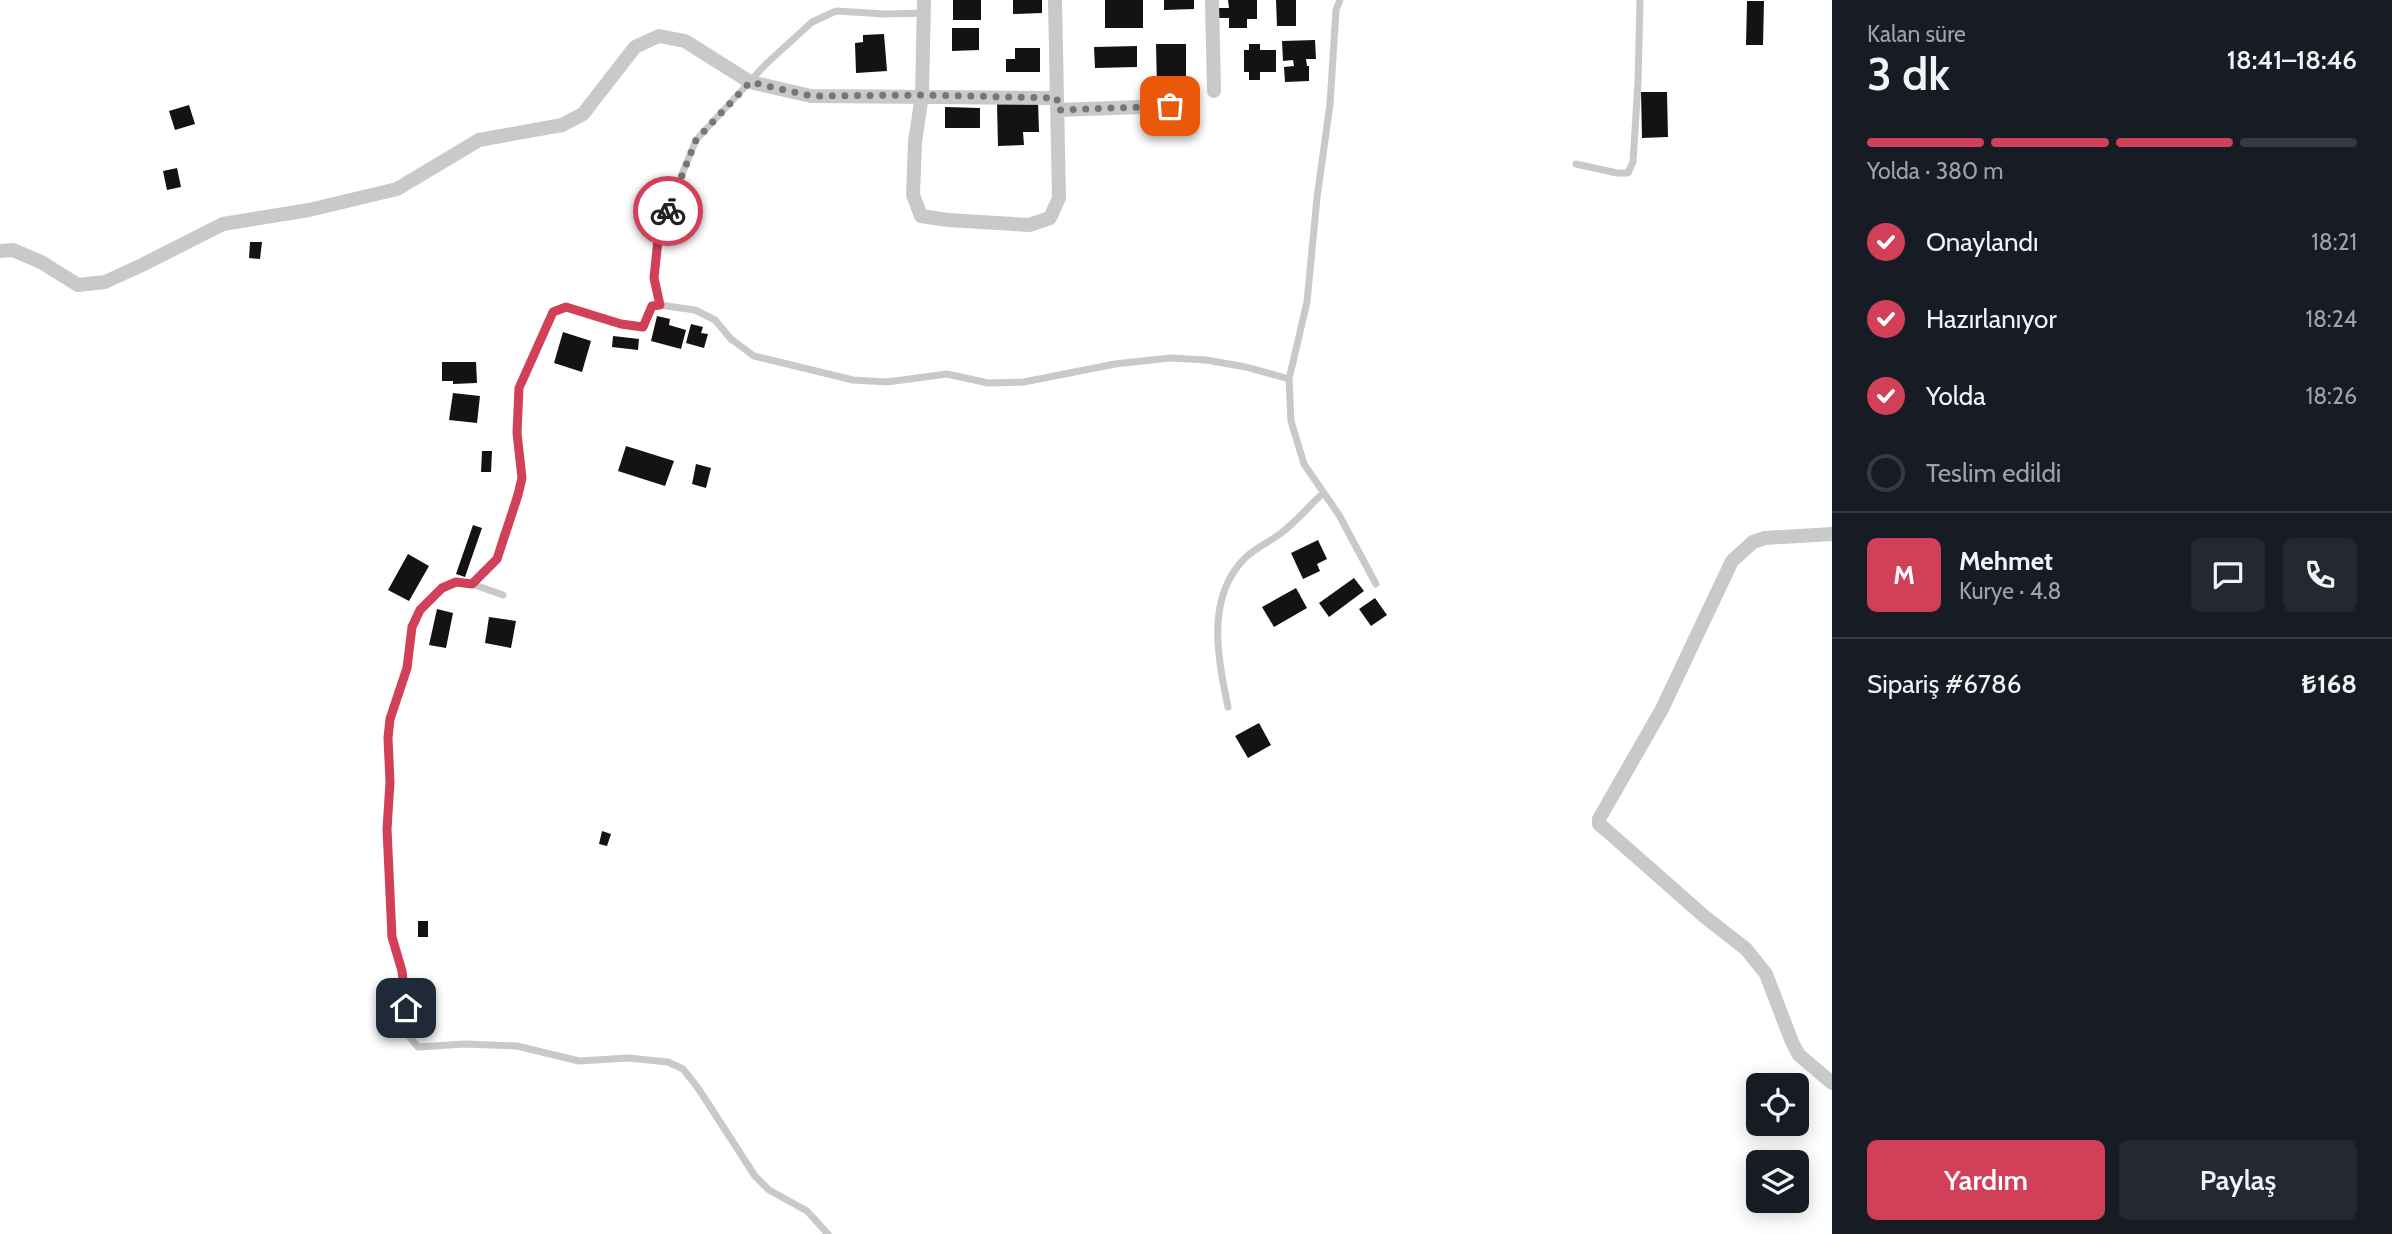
<!DOCTYPE html>
<html lang="tr">
<head>
<meta charset="utf-8">
<style>
	:root { --surface:#171b24; --page:#242831; --text:#f1f3f6; --muted:#9ea1a6; --line:#363941; --accent:#d23f58 }
	body { margin:0; font-family:Cabin,sans-serif; background:var(--page); color:var(--text); height:100vh; display:flex; flex-direction:column; font-size:26px; white-space:nowrap }
	* { box-sizing:border-box; margin:0 }
	p { font-size:23px; color:var(--muted) }
	.icon { flex:none; width:38px; height:38px; fill:none; stroke:currentColor; stroke-width:2; stroke-linecap:round; stroke-linejoin:round }
	.map { position:relative; flex:1; overflow:hidden }
	.details { display:flex; flex-direction:column; background:var(--surface); width:560px }
	.details>* { flex:none }
	.buttons { position:absolute; left:1746px; top:1073px; display:grid; gap:14px }
	.buttons a { display:grid; place-items:center; width:63px; height:63px; border-radius:10px; background:var(--surface); box-shadow:0 4px 18px #0003; font-size:35px }
	.pin { position:absolute; display:grid; place-items:center; width:60px; height:60px; color:#fff; margin:-30px; border-radius:14px; box-shadow:0 4px 10px #0006 }
	.courier { position:absolute; display:grid; place-items:center; width:70px; height:70px; margin:-35px; border:5px solid #d23f58; border-radius:50%; background:#fff; color:#222; box-shadow:0 2px 9px #0007 }
	.summary em { font-style:normal; font-weight:600 }
	.summary div { display:flex; flex-direction:column-reverse }
	.summary { display:flex; align-items:center; justify-content:space-between; height:119px; padding:0 35px }
	h1 { font-size:46px; font-weight:600; line-height:52px }
	.bar { display:grid; grid-template-columns:repeat(4,1fr); gap:10px 7px; align-content:center; height:84px; padding:0 35px }
	.bar i { height:9px; border-radius:5px; background:var(--line) }
	.bar .current { background:var(--accent) }
	.bar p { grid-column:span 4 }
	.line { display:flex; align-items:center; gap:18px; padding:0 35px; border-top:2px solid var(--line) }
	.line div { flex:1 }
	.round { display:grid; place-items:center; flex:none; width:74px; height:74px; border-radius:10px; background:var(--page) }
	ol { padding:0 35px; list-style:none }
	li { display:flex; align-items:center; gap:21px; height:77px }
	li p { margin-inline-start:auto }
	li .icon { padding:7px; border-radius:50%; background:var(--accent); color:#fff; stroke-width:4 }
	li:last-child { color:var(--muted) }
	li i { width:38px; height:38px; border:4px solid var(--line); border-radius:50% }
	.button { display:flex; gap:14px; margin-top:auto; padding:14px 35px }
	.button a { flex:1; height:80px; border-radius:10px; background:var(--accent); color:#fff; font-size:28px; font-weight:600; line-height:80px; text-align:center }
	.button a+a { background:var(--page); color:var(--text) }
	main { display:flex; flex:1; min-height:0 }
	.map>svg:first-child { display:block }
	.building { fill:#131313 }
	.lines { fill:none; stroke-linecap:round; stroke-linejoin:round }
	.lane { stroke:#c9c9c9; stroke-width:7 }
	.street { stroke:#c9c9c9; stroke-width:14 }
	.done { stroke:#767676; stroke-width:7; stroke-dasharray:0 12.6 }
	.route { stroke:#d23f58; stroke-width:9 }
</style>
</head>
<body>
<main>
<div class="map">
<svg width="1832" height="1234" viewBox="0 0 1832 1234">
	<rect width="100%" height="100%" fill="#fff"/>
	<path class="building" d="M953 0H981V20H953Z
		M1013 0H1042V13L1013 14Z
		M1105 0H1143V28H1105Z
		M1164 0H1194V9L1164 10Z
		M1228 0H1257V19H1247V28H1229V18H1219V8H1229Z
		M1276 0H1296V26H1277Z
		M1747 1H1764L1763 45H1746Z
		M952 28H979V50L952 51Z
		M884 34 887 71 856 73 855 43 863 42V35Z
		M1315 40 1316 59H1306L1307 66H1309V81L1285 82 1284 67 1294 66 1293 60 1283 61 1282 41Z
		M1156 44H1186V86H1157Z
		M1249 44H1260V50H1276V72H1260V80H1249V72H1244V50H1249Z
		M1137 46V67L1095 68 1094 47Z
		M1015 48H1040V72H1006V59H1015Z
		M1641 92H1667L1668 137 1642 138Z
		M1038 101 1039 132H1023L1024 145 998 146 997 103Z
		M189 105 195 124 175 130 169 111Z
		M945 107 980 108V128H945Z
		M177 168 181 187 167 190 163 171Z
		M250 242H262L260 259 249 258Z
		M657 316 670 319 669 325 686 330 681 349 651 341Z
		M691 324 703 327 701 333 708 334 704 348 686 343Z
		M563 332 591 341 582 372 554 363Z
		M613 336 639 339 638 350 612 347Z
		M442 362H476L477 383 453 384V381H442Z
		M453 393 480 396 477 423 449 420Z
		M626 446 674 461 665 486 618 471Z
		M482 451H492L491 472H481Z
		M696 464 711 468 706 488 692 484Z
		M473 525 482 528 465 577 456 574Z
		M1318 540 1327 559 1317 564 1320 571 1303 579 1291 553Z
		M408 554 429 566 409 601 388 590Z
		M1354 578 1364 591 1329 617 1319 603Z
		M1296 588 1307 608 1274 627 1262 607Z
		M1375 598 1387 615 1371 626 1359 609Z
		M437 609 453 613 446 648 429 645Z
		M489 617 516 621 511 648 485 643Z
		M1259 723 1271 745 1248 758 1235 736Z
		M602 831 611 834 607 846 599 844Z
		M418 921H428V937H418Z"/>
	<g class="lines">
		<path class="lane" d="M1340 0 1336 10 1330 104 1317 198 1307 302 1289 379 1291 421 1304 464 1339 515 1376 584
			M1576 164 1617 173H1628L1633 162 1638 82 1640 0
			M660 305 695 310 715 320 731 339 754 356 853 380 887 382 947 374 988 383 1024 382 1115 364 1170 358 1206 360 1246 367 1289 379
			M472 584 456 582 442 588 420 610 412 627 407 668 390 719 388 738 390 782 387 829 392 937 402 971 406 1008 405 1021 409 1036 418 1047 465 1044 517 1046 579 1061 628 1058 668 1062 683 1069 698 1088 755 1176 769 1190 807 1211 828 1234
			M503 595 472 584 497 559 503 536 511 517 521 478 517 433 519 388 553 312 566 307 621 324 643 328 651 306 660 305 654 278 659 230 696 140 708 127 766 64 812 22 836 11 886 14 924 13
			M1228 707C1218 658 1205 598 1245 558 1255 548 1269 542 1280 534 1296 522 1309 506 1323 493"/>
		<path class="street" d="M924 0 922 95 915 142 913 195 921 216 948 220 1029 225 1050 218 1059 198 1055 0
			M1212 0 1214 91
			M1058 110 1170 106
			M0 251 13 250 41 262 78 285 105 282 142 265 223 224 309 210 397 189 479 140 562 125 583 114 635 47 659 36 685 41 750 82 811 96 1057 98
			M1832 534 1765 538 1753 542 1732 561 1662 709 1599 819V824L1605 829 1705 917 1746 949 1766 974 1792 1042 1799 1055 1832 1083"/>
	</g>
	<g class="lines">
		<path class="done" d="M668 211 696 140 750 82 811 96 922 95 1057 98 1058 110 1170 106"/>
		<path class="route" d="M406 1008 402 971 392 937 387 829 390 782 388 738 390 719 407 668 412 627 420 610 442 588 456 582 472 584 497 559 518 495 522 478 517 433 519 388 553 312 566 307 621 324 643 327 652 306 660 305 654 278 659 230 668 211"/>
	</g>
</svg>
<div class="buttons">
<a><svg class="icon" aria-label="locate" viewBox="0 0 24 24"><circle cx="12" cy="12" r="6"/><path d="M12 2v4M12 18v4M2 12h4M18 12h4"/></svg></a>
<a><svg class="icon" aria-label="layers" viewBox="0 0 24 24"><path d="M12 4l9 5-9 5-9-5zM3 14l9 5 9-5"/></svg></a>
</div>
<div class="pin" style="left:1170px;top:106px;background:#ea580c"><svg class="icon" aria-label="bag" viewBox="0 0 24 24"><path d="M5 8h14l-1 12H6zM9 8a3 3 0 0 1 6 0"/></svg></div>
<div class="pin" style="left:406px;top:1008px;background:#1f2937"><svg class="icon" aria-label="home" viewBox="0 0 24 24"><path d="M3 11l9-7 9 7M6 9v11h12V9"/></svg></div>
<div class="courier" style="left:668px;top:211px"><svg class="icon" aria-label="bike" viewBox="0 0 24 24"><circle cx="6" cy="16" r="4"/><circle cx="18" cy="16" r="4"/><path d="M6 16l4-8h5l3 8M10 8l3 8H6M13 5h3"/></svg></div>
</div>
<section class="details">
<div class="summary"><div><h1>3 dk</h1><p>Kalan süre</p></div><em>18:41–18:46</em></div>
<div class="bar"><i class="current"></i><i class="current"></i><i class="current"></i><i></i><p>Yolda · 380 m</p></div>
<ol>
<li><svg class="icon" aria-label="check" viewBox="0 0 24 24"><path d="M5 12l5 5 9-10"/></svg>Onaylandı<p>18:21</p></li>
<li><svg class="icon" aria-label="check" viewBox="0 0 24 24"><path d="M5 12l5 5 9-10"/></svg>Hazırlanıyor<p>18:24</p></li>
<li><svg class="icon" aria-label="check" viewBox="0 0 24 24"><path d="M5 12l5 5 9-10"/></svg>Yolda<p>18:26</p></li>
<li><i></i>Teslim edildi</li>
</ol>
<div class="line" style="height:126px"><b class="round" style="background:var(--accent);color:#fff">M</b><div><b>Mehmet</b><p>Kurye · 4.8</p></div><a class="round"><svg class="icon" aria-label="chat" viewBox="0 0 24 24"><path d="M4 5h16v11H9l-5 4z"/></svg></a><a class="round"><svg class="icon" aria-label="phone" viewBox="0 0 24 24"><path d="M5 4h4l2 5-3 2q2 4 5 5l2-3 5 2v4C11 20 4 13 5 4z"/></svg></a></div>
<div class="line" style="height:91px"><div>Sipariş #6786</div><b>₺168</b></div>
<div class="button"><a>Yardım</a><a>Paylaş</a></div>
</section>
</main>
</body>
</html>
